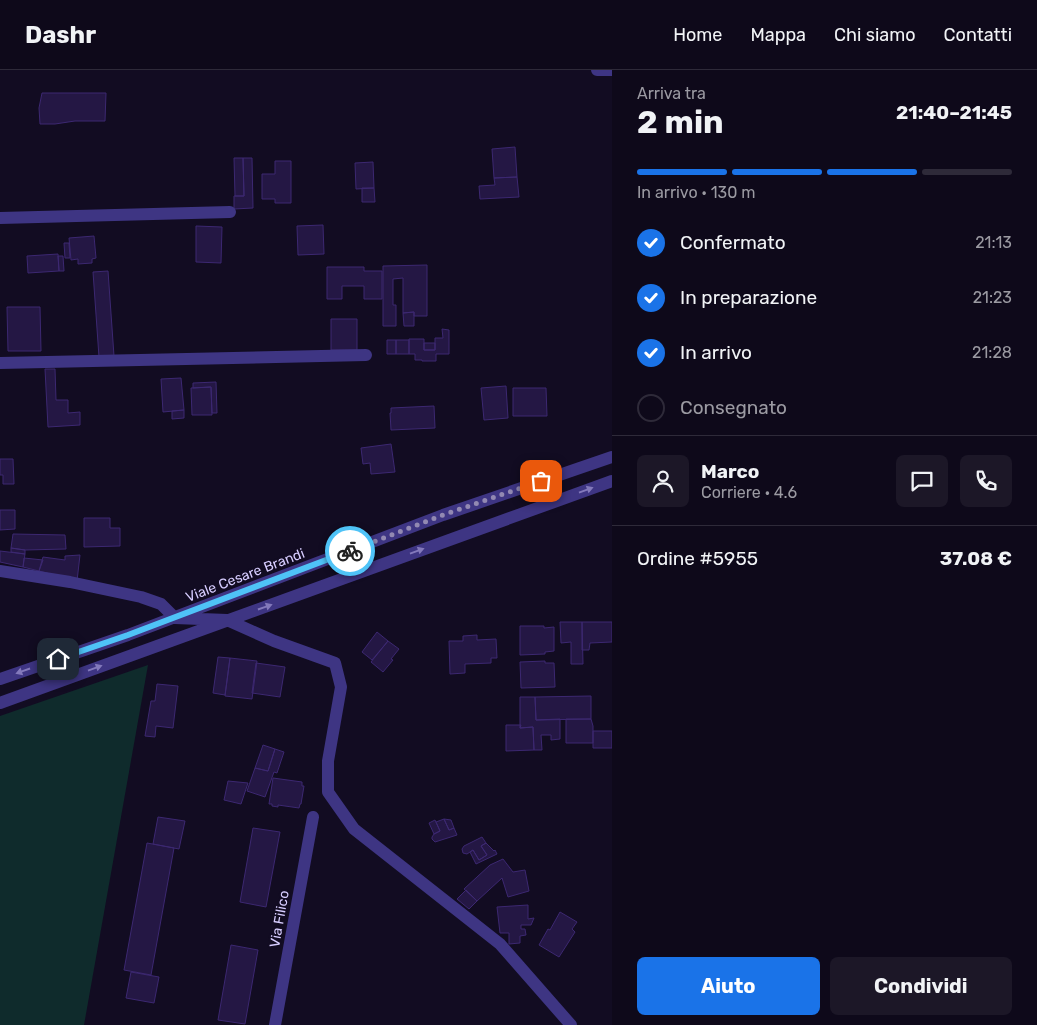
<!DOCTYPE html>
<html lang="it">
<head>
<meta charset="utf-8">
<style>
	:root { --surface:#0e091a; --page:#1c1727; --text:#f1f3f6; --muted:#9b9aa2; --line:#2e2a39; --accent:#1a73e8 }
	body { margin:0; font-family:Rubik,sans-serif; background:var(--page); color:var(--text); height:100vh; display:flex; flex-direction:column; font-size:19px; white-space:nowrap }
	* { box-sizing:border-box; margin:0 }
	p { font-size:16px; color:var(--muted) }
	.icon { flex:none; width:28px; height:28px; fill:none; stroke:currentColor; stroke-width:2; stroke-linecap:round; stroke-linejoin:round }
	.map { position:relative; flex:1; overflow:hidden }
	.sheet { display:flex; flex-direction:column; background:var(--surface); width:425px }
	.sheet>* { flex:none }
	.pin { position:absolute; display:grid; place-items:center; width:42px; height:42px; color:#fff; margin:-21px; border-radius:10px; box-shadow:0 2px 8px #0006 }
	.courier { position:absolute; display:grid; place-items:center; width:50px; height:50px; margin:-25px; border:4px solid #4fc3f7; border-radius:50%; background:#fff; color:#222; box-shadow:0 1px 6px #0007 }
	.summary em { font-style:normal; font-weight:700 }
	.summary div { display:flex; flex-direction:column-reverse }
	.summary { display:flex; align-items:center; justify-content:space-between; height:85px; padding:0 25px }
	h1 { font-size:32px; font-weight:700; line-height:38px }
	.bar { display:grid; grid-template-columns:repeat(4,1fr); gap:8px 5px; align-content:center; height:60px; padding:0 25px }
	.bar i { height:6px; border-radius:4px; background:var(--line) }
	.bar .current { background:var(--accent) }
	.bar p { grid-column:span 4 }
	.line { display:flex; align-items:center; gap:12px; padding:0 25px; border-top:1px solid var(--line) }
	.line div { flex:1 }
	.round { display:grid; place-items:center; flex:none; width:52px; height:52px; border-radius:8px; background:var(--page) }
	ol { padding:0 25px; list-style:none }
	li { display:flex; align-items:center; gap:15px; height:55px }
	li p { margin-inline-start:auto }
	li .icon { padding:5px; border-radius:50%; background:var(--accent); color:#fff; stroke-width:4 }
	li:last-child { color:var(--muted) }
	li i { width:28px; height:28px; border:2px solid var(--line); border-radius:50% }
	.action { display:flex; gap:10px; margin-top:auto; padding:10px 25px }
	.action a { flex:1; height:58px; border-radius:8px; background:var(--accent); color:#fff; font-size:20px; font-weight:700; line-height:58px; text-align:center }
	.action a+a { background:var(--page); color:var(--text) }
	header { display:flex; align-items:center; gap:30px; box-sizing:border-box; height:70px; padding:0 25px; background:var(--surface); border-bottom:1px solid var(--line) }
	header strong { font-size:24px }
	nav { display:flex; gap:28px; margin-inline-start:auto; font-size:18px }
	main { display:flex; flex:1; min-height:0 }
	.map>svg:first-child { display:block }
	.green { fill:#0f2b2c }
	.building { fill:#241744; stroke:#3c2871 }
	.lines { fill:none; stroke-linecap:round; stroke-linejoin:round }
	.minor { stroke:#3e3583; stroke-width:12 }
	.oneway { fill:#8379bb }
	.done { stroke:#9289b2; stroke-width:5; stroke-dasharray:0 9 }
	.route { stroke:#4fc3f7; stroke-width:6 }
	.labels { text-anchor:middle; stroke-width:4; stroke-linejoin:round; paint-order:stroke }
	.street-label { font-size:14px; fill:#d7cdff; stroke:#120c22 }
</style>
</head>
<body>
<header>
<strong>Dashr</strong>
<nav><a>Home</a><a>Mappa</a><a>Chi siamo</a><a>Contatti</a></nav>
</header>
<main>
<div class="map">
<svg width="612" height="955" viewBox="0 0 612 955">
	<rect width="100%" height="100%" fill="#120c22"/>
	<path class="green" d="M148 595 84 955H0V646Z"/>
	<path class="building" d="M42 23H106L105 51H75L55 54H40L39 38Z
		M515 77 517 107 494 108 492 79Z
		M234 88H243L244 126H235Z
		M243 88H252L253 138 234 139V126H244Z
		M275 91H291V133H275V129H262V104H275Z
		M373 92 374 118 356 119 355 93Z
		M517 107 519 127 480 129 479 116 495 115 494 108Z
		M362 118H374L375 132H362Z
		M323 155 324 184 298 185 297 156Z
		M196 156 222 157 221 193 196 192Z
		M94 166 96 188 92 189V193L78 194V189L71 190 69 168Z
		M64 173H69L70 188H65Z
		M58 184 59 201 28 203 27 186Z
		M58 186H63L64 201H59Z
		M427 195V246H414V242L403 243V208L393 209V235H396V256H383V196Z
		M327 197H364V201H382V229H364V216H342V229H327Z
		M108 201 114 286 99 287 93 202Z
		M7 237H40L41 281H8Z
		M414 242V256H404L403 243Z
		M331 249H357V280H331Z
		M442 259 449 260V284H436V291H422V290H415V284H409V269H424V280H435V268H443Z
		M387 270H396V284H387Z
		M396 270H409V284H396Z
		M424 273H435V280H424Z
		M45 299H55L56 330H68V343L80 342V355L48 357Z
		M181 308 184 340 163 342 161 309Z
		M216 312 217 343H212L211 317 193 318V313Z
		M506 316 508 348 484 350 481 318Z
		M211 317 212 345H192L191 318Z
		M513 318H546L547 346H513Z
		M434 336 435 358 391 360 390 343H391V338Z
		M184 340V348L172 349V341Z
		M391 374 395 402 371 404 370 393 363 394 361 378Z
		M0 389H13L14 414H3V405H0Z
		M0 440H15V459L0 460Z
		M84 448H110V458H120V476L84 477Z
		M13 464 65 465 66 479 25 480 11 478Z
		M11 478 25 480V484L11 482Z
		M0 481 25 484 23 497 0 492Z
		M80 485 77 511 39 501 43 487 65 490V486Z
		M24 488 43 490 39 501 23 497Z
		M560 552H582L583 594H571V572L561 573Z
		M582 552H612V572L590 573 589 580H582Z
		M520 556H544V558L554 557V581L545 582V584L520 585Z
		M377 562 388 571 372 590 362 582Z
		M477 565V570L496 569 497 588H491V593L465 594V603L450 604 449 571H463V566Z
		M388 571 399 579 391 589 393 590 383 602 371 592Z
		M218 587 230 588 225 625 213 623Z
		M230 588 257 591 252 629 225 626Z
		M545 591V593H554L555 617 521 618 520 592Z
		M256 593 285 597 280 627 252 623Z
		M157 614 178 616 173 658 156 656 155 667 145 666 151 631H155Z
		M591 626V649L536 650 535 627Z
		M520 627H535L536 650 560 649V669L551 670V665H541L542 680H534L533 657 520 658Z
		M566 649H591L593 656V673H566Z
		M506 655H521L520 658 533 657 534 680 506 681Z
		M593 661H612V678H593Z
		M263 675 275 679 268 701 255 698Z
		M275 679 284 682 277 703 274 702 265 727 247 721 255 698 268 701Z
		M273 708 302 712V716H304L301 734H300L299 738 278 735V737L272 736V734H269Z
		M228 711 248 713 241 734 224 730Z
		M158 747 185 751 179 779 153 774Z
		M444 749 449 760 454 758 457 765 435 772 432 769V767L434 764 440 761 436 752Z
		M444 749 451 750 454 758 449 760Z
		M435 750 440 761 434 764 429 753Z
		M253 758 280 762 266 837 240 832Z
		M482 767 486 773 481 776 487 785 479 790 473 780 467 784 463 783 462 779 464 776Z
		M147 773 174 778 151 905 124 900Z
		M486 773 494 781 495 780 497 784 476 794 470 782 473 780 479 790 487 785 481 776Z
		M503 789 513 802 525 800 529 821 508 827 502 808 477 831 464 819 490 795Z
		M466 820 477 831 469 839 457 829Z
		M528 835V849L534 848 531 855H521V859H525L526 865 520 866V873L509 874V863H500L497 837Z
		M560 842 577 852 572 859 575 862 559 887 539 875 548 859 550 860Z
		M231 875 258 880 245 954 218 950Z
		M131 902 159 907 154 933 126 928Z"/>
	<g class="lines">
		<path class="minor" d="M597 0H612
			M0 148 230 142
			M0 293 366 285
			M0 501 70 512 141 527 161 534 175 548 227 550 274 571 335 593 341 617 328 691V722L354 759 500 874 571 955
			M0 609 128 565 443 445 612 387
			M0 633 612 411
			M275 955 313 747"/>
	</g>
	<defs><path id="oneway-solid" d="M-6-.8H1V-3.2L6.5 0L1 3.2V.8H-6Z" transform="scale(1.25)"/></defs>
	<g class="oneway">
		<use href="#oneway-solid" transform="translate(586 420) rotate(-20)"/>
		<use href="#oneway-solid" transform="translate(417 481) rotate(-20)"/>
		<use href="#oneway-solid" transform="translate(265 537) rotate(-19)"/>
		<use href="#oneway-solid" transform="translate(95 598) rotate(-20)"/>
		<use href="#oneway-solid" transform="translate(23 601) rotate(161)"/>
	</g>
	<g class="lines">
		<path class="done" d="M350 481 443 445 541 411"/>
		<path class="route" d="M58 589 128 565 350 481"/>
	</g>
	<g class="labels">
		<g class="street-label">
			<text transform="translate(245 505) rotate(-21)" y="5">Viale Cesare Brandi</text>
			<text transform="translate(279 849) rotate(-80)" y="5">Via Filico</text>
		</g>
	</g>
</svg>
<div class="pin" style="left:541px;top:411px;background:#ea580c"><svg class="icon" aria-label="bag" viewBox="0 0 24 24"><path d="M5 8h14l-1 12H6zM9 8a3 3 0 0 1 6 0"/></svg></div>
<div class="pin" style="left:58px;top:589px;background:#1f2937"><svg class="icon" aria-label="home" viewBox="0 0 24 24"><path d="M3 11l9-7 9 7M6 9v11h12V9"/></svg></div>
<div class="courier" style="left:350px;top:481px"><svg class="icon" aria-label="bike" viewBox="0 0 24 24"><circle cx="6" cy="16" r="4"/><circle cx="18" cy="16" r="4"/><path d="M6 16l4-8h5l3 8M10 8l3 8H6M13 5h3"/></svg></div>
</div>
<section class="sheet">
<div class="summary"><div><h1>2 min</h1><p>Arriva tra</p></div><em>21:40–21:45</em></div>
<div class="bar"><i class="current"></i><i class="current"></i><i class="current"></i><i></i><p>In arrivo · 130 m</p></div>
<ol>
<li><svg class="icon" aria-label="check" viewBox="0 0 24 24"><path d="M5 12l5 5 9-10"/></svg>Confermato<p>21:13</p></li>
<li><svg class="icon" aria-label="check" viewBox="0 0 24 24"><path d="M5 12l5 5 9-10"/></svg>In preparazione<p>21:23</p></li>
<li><svg class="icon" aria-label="check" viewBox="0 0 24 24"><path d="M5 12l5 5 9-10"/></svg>In arrivo<p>21:28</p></li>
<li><i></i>Consegnato</li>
</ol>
<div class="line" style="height:90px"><a class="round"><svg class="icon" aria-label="person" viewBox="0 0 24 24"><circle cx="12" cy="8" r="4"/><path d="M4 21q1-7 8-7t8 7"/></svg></a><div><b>Marco</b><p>Corriere · 4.6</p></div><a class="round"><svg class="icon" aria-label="chat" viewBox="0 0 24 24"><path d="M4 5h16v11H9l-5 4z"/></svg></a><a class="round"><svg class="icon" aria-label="phone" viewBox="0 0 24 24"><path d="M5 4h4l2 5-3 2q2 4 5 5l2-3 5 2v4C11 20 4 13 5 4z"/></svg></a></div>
<div class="line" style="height:65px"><div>Ordine #5955</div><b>37.08 €</b></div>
<div class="action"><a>Aiuto</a><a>Condividi</a></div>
</section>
</main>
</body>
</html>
